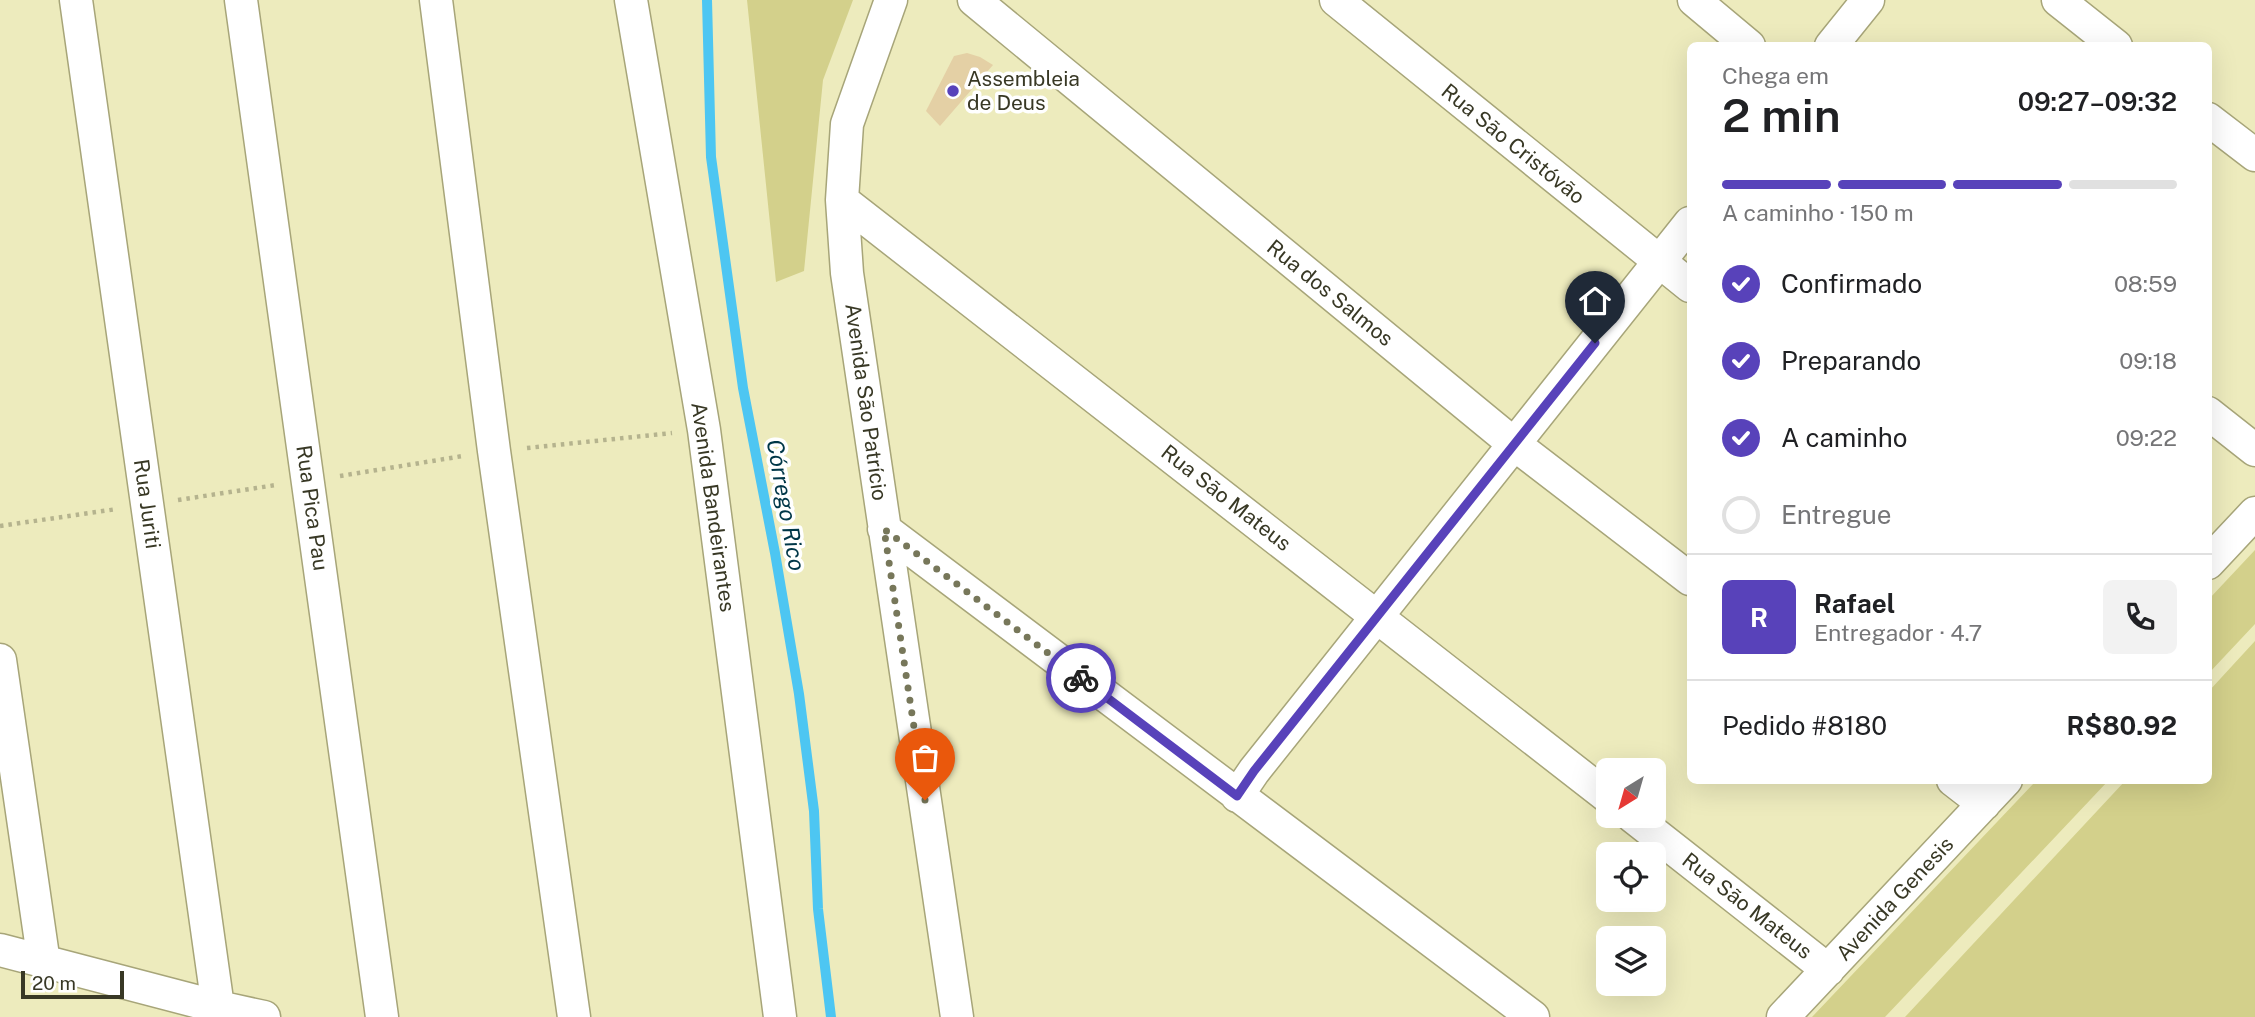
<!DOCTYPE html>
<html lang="pt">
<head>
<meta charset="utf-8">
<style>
	:root { --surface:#fff; --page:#f2f2f2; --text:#202124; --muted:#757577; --line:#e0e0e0; --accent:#5842ba }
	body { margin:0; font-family:"Public Sans",sans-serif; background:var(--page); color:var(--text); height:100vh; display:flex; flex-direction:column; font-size:26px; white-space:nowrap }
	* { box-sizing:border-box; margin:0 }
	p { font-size:23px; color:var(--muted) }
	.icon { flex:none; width:38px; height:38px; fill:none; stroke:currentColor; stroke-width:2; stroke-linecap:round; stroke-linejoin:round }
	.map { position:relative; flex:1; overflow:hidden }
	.drawer { position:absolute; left:1687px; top:42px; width:525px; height:742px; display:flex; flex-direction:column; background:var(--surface); border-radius:10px; box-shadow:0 7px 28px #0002 }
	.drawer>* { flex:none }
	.needle { width:46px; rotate:217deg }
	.buttons { position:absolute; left:1596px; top:758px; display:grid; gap:14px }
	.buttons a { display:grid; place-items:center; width:70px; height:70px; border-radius:10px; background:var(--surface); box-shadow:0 7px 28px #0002; font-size:35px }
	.scale { position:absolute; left:21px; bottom:18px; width:103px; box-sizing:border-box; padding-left:7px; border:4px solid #383825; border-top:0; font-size:19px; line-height:24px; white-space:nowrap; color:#383825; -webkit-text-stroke:5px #fff; paint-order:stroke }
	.pin { position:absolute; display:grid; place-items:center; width:60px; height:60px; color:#fff; margin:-72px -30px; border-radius:50% 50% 50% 0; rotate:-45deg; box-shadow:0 0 7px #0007 }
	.pin .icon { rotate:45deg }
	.courier { position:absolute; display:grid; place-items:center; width:70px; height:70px; margin:-35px; border:5px solid #5842ba; border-radius:50%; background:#fff; color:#222; box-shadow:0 2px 9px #0007 }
	.overview em { font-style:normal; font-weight:600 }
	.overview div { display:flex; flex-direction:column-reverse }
	.overview { display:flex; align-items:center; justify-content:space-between; height:119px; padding:0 35px }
	h1 { font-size:46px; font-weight:600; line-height:52px }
	.bar { display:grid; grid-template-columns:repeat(4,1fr); gap:10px 7px; align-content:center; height:84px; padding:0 35px }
	.bar i { height:9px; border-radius:5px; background:var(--line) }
	.bar .active { background:var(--accent) }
	.bar p { grid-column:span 4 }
	.line { display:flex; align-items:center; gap:18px; padding:0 35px; border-top:2px solid var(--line) }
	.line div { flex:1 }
	.round { display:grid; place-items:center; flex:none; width:74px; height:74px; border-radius:10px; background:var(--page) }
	ol { padding:0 35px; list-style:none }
	li { display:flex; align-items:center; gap:21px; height:77px }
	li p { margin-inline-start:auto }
	li .icon { padding:7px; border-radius:50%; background:var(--accent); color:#fff; stroke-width:4 }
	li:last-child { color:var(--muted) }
	li i { width:38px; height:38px; border:4px solid var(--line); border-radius:50% }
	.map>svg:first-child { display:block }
	.green { fill:#d3d08b }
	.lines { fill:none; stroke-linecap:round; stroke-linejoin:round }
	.stream { stroke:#4dc6f2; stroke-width:10 }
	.building { fill:#e4d0a5 }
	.street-casing { stroke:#a7a579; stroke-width:35 }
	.path { stroke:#b5b38e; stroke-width:4.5; stroke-dasharray:3.5 5; stroke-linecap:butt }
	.street { stroke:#fff; stroke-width:32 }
	.done { stroke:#77775a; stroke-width:7; stroke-dasharray:0 12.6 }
	.route { stroke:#5842ba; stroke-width:9 }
	.poi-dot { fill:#5842ba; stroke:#fff; stroke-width:2.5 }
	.labels { text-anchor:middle; stroke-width:7; stroke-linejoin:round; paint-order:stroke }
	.poi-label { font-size:21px; fill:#383825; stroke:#fff; text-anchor:start }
	.street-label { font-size:21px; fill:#383825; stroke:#fff }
	.water-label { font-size:23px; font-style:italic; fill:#003748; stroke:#fff }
</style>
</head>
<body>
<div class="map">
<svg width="2255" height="1017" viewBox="0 0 2255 1017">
	<rect width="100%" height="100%" fill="#edebbd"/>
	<path class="green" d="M747 0H853L823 80 804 271 776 282Z
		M2255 550V624L2209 673V599Z
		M2255 641V1017H1905L2125 781 2208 780 2209 691Z
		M2036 781H2108L1885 1017H1812Z"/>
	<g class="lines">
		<path class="stream" d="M707 0 711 157 743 388 775 553 799 694 814 811 818 909 831 1017"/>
	</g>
	<path class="building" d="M967 53 980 57 993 65 940 126 926 111 954 56Z"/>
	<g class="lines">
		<defs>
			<path id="street" d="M76 0 218 1007
				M241 0 382 1017
				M436 0 494 451 574 1017
				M631 0 704 430 780 1017
				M891 0 847 124 842 200 847 273 957 1017
				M974 0 1514 444 1690 579
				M1336 0 1690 286
				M1694 0 1749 46
				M2058 0 2116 46
				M1831 46 1868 0
				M2208 119 2255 155
				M842 200 1608 797
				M2208 413 2255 450
				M884 529 1533 1017
				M2208 563 2255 513
				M0 660 44 963
				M1953 780 1984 804
				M1237 796 1254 771 1690 223
				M1632 816 1828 970
				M0 950 218 1007 264 1017
				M1783 1017 2006 780"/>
		</defs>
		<use href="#street" class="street-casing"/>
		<path class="path" d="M527 448 672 433
			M340 476 463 456
			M178 500 276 485
			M0 526 117 509"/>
		<use href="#street" class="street"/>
	</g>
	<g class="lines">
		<path class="done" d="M925 800 884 529 1081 678"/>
		<path class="route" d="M1081 678 1237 796 1254 771 1595 343"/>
	</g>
	<circle class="poi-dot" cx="953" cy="91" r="7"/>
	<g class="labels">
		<g class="poi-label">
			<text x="967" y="86">Assembleia<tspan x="967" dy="24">de Deus</tspan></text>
		</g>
		<g class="street-label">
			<text transform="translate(1513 144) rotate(39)" y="7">Rua São Cristóvão</text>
			<text transform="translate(1330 293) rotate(39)" y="7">Rua dos Salmos</text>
			<text transform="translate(866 402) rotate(82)" y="7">Avenida São Patrício</text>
			<text transform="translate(1226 498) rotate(38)" y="7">Rua São Mateus</text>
			<text transform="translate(147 504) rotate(82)" y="7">Rua Juriti</text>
			<text transform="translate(713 507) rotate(82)" y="7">Avenida Bandeirantes</text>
			<text transform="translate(312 508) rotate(82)" y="7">Rua Pica Pau</text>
			<text transform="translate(1895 899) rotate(-47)" y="7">Avenida Genesis</text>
			<text transform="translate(1747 906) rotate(38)" y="7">Rua São Mateus</text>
		</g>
		<g class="water-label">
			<text transform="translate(786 505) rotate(80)" y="8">Córrego Rico</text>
		</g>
	</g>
</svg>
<div class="buttons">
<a><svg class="needle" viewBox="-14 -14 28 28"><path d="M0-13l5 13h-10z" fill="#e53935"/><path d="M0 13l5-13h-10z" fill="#757577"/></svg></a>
<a><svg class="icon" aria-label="locate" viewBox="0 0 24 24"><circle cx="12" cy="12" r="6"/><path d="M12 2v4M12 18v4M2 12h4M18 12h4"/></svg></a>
<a><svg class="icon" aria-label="layers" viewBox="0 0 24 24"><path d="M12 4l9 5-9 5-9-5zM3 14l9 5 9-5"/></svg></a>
</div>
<div class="scale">20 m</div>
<div class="pin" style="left:925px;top:800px;background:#ea580c"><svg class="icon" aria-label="bag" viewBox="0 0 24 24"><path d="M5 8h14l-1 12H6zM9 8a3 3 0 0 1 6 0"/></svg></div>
<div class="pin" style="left:1595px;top:343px;background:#1f2937"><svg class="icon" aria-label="home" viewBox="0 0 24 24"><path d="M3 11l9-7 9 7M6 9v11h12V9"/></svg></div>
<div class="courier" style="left:1081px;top:678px"><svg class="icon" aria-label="bike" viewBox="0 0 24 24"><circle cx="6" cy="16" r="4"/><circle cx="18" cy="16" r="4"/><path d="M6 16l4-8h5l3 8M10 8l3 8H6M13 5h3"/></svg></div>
<section class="drawer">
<div class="overview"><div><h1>2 min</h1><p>Chega em</p></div><em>09:27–09:32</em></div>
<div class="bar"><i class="active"></i><i class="active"></i><i class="active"></i><i></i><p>A caminho · 150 m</p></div>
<ol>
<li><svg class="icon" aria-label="check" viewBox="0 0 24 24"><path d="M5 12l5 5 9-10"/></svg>Confirmado<p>08:59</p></li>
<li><svg class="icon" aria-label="check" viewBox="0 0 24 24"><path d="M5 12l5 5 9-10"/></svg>Preparando<p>09:18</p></li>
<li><svg class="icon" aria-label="check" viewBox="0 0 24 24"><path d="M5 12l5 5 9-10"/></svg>A caminho<p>09:22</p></li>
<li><i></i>Entregue</li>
</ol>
<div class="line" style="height:126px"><b class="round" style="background:var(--accent);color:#fff">R</b><div><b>Rafael</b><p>Entregador · 4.7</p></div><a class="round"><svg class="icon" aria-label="phone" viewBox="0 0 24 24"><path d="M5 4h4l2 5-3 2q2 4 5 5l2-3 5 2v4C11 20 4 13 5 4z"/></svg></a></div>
<div class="line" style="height:91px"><div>Pedido #8180</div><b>R$80.92</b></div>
</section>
</div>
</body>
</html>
